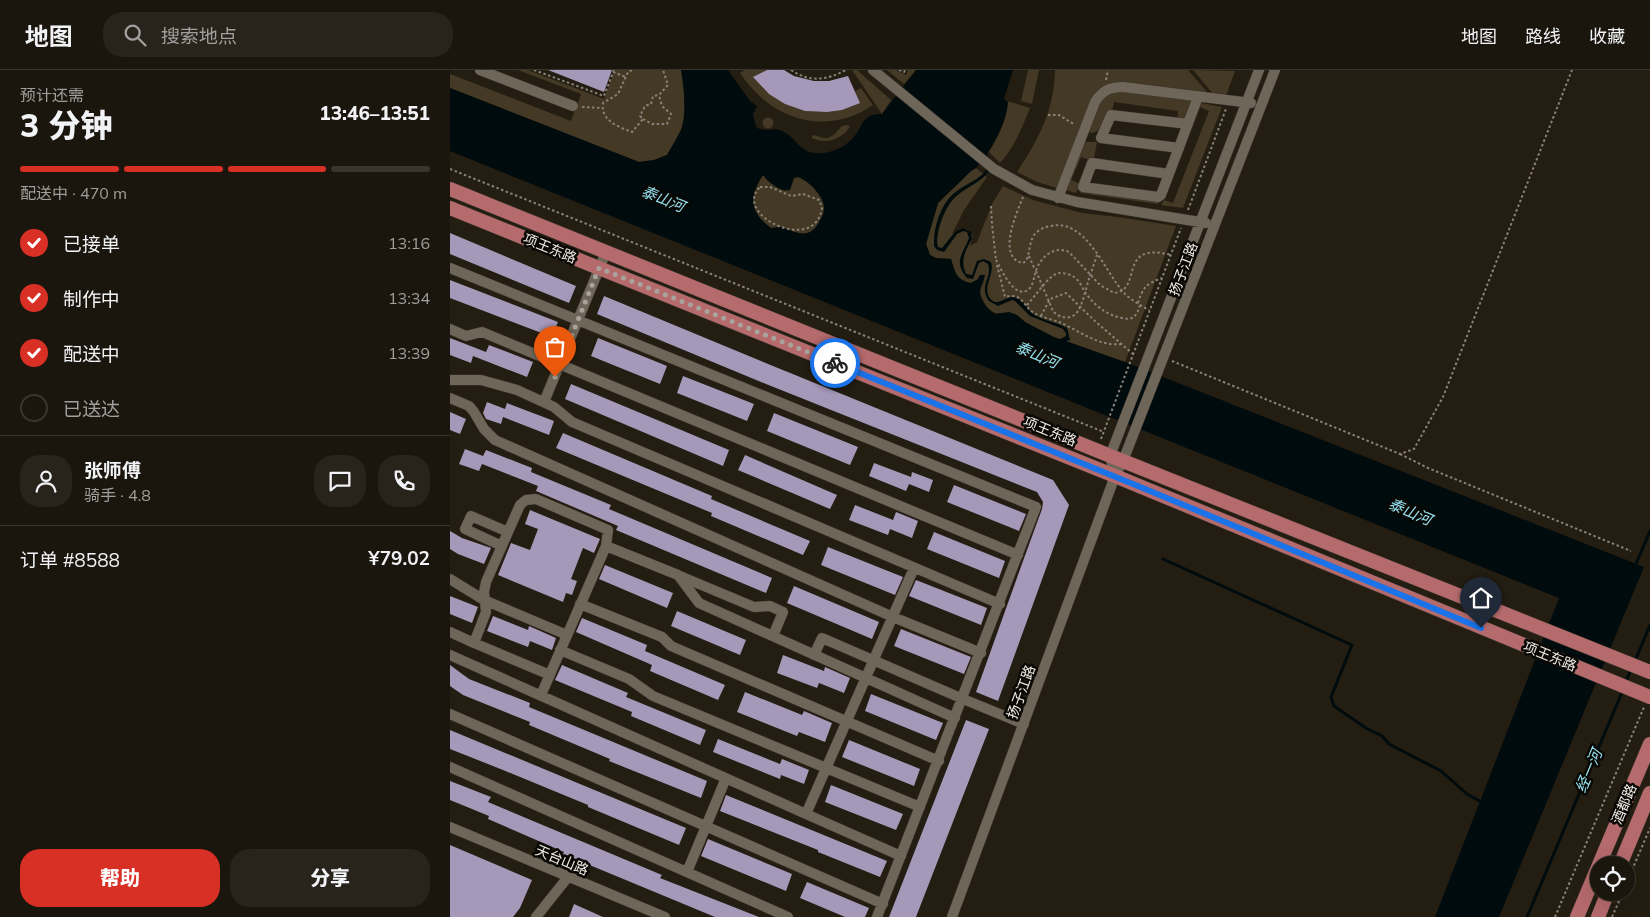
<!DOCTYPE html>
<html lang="zh">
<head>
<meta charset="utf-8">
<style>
	:root { --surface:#1b160d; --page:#28231b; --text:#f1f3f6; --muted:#a09f9d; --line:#39352e; --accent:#d93025 }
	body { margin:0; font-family:Mulish,"Noto Sans SC",sans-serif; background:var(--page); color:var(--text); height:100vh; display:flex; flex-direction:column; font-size:19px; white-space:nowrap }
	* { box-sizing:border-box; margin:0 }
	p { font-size:16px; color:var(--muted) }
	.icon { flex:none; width:28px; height:28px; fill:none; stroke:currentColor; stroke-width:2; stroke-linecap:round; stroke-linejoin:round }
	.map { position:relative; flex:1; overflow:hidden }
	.drawer { display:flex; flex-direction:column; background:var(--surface); width:450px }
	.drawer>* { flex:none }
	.controls { position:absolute; left:1140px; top:786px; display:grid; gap:10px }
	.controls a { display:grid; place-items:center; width:45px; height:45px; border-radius:50%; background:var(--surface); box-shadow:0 5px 20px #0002,0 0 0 1px var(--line); font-size:25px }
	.pin { position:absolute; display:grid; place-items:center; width:42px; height:42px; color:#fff; margin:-51px -21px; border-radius:50% 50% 50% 0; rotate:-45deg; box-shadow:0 0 5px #0007 }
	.pin .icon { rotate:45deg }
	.courier { position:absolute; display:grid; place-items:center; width:50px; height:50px; margin:-25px; border:4px solid #1a73e8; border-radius:50%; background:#fff; color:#222; box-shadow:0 1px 6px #0007 }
	.headline em { font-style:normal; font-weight:800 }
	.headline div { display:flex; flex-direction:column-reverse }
	.headline { display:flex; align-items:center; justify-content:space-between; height:85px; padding:0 20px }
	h1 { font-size:32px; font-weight:800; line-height:38px }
	.bar { display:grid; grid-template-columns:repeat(4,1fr); gap:8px 5px; align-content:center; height:60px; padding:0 20px }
	.bar i { height:6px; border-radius:4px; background:var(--line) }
	.bar .on { background:var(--accent) }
	.bar p { grid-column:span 4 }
	.line { display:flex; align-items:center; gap:12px; padding:0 20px; border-top:1px solid var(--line) }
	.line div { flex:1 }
	.round { display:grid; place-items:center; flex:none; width:52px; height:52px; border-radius:20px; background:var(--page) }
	ol { padding:0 20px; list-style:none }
	li { display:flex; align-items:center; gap:15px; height:55px }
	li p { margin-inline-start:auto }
	li .icon { padding:5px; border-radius:50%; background:var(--accent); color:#fff; stroke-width:4 }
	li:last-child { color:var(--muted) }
	li i { width:28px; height:28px; border:2px solid var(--line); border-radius:50% }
	.button { display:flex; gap:10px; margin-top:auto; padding:10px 20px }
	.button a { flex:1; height:58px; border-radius:20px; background:var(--accent); color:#fff; font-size:20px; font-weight:800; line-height:58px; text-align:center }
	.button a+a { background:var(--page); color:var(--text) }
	header { display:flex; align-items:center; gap:30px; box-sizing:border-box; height:70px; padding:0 25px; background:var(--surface); border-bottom:1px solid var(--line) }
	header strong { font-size:24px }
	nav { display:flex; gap:28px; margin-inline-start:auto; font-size:18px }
	.search { width:350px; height:45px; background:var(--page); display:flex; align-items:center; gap:12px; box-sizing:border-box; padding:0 18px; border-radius:20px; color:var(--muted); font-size:19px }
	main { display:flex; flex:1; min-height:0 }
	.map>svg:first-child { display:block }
	.green { fill:#443925 }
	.water { fill:#000b0e; fill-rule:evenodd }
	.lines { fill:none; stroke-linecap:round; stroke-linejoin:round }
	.stream { stroke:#000b0e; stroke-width:3 }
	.building { fill:#a598b9 }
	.minor-casing { stroke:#3b352f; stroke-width:11 }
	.major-casing { stroke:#3b352f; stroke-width:15 }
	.path { stroke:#888278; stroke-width:2; stroke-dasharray:2.5 2.5; stroke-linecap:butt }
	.minor { stroke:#6e6658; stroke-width:10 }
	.major { stroke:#b56a6c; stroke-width:14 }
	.path-bridge { stroke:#888278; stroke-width:2; stroke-dasharray:2.5 2.5; stroke-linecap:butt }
	.done { stroke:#a9a49b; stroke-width:5; stroke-dasharray:0 9 }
	.route { stroke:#1a73e8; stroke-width:6 }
	.labels { text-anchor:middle; stroke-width:5; stroke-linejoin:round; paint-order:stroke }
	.street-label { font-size:14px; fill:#f1ede5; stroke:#0a0804 }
	.water-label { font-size:15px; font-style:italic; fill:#95e3f2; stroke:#0a0804 }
</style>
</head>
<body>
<header>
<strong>地图</strong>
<div class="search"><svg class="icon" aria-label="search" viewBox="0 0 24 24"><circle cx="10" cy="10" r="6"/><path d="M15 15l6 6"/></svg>搜索地点</div>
<nav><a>地图</a><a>路线</a><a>收藏</a></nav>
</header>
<main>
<section class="drawer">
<div class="headline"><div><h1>3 分钟</h1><p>预计还需</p></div><em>13:46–13:51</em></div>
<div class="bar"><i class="on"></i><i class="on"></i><i class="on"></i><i></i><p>配送中 · 470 m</p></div>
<ol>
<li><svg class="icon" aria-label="check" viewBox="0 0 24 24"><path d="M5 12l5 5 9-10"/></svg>已接单<p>13:16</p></li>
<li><svg class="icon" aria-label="check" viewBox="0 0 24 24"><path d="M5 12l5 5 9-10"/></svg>制作中<p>13:34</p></li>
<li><svg class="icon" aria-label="check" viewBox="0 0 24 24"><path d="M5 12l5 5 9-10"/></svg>配送中<p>13:39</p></li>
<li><i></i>已送达</li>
</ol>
<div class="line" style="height:90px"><a class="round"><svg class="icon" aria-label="person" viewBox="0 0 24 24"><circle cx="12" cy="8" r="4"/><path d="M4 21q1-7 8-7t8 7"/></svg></a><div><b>张师傅</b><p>骑手 · 4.8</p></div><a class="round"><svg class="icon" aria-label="chat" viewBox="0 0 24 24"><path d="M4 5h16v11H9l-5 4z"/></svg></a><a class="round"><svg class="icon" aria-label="phone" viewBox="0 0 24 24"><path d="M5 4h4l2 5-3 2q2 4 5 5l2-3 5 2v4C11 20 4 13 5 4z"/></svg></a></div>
<div class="line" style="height:65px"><div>订单 #8588</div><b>¥79.02</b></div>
<div class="button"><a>帮助</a><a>分享</a></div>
</section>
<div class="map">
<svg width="1200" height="847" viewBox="0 0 1200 847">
	<rect width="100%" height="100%" fill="#241d11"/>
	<path class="green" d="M68 0H78L154 29 165 0H231C234 17 237 44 231 60 227 68 222 76 217 85L204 90 189 92 0 18V4L121 51 131 24Z
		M295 0H315L355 41C377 42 389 41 409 33L405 21 411 18 423 35C375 68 320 49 290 3Z
		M402 0H407L441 30 432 44Z
		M437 0H446L456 5 458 0H466L454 14Z
		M578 0H589L582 34 571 31Z
		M605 0H738L758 23 654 17 607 118 587 112 567 102C589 69 604 40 605 0Z
		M743 0 785 1 776 26 763 24Z
		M667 20 740 29 742 31 736 49 727 50 728 41 664 32C663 42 652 64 640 63L639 60C645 38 644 30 667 20Z
		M554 30 580 38C572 57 565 77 550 93L539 82C548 67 557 50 558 32Z
		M751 33 772 37 733 138 711 135 714 130 723 133 759 41 750 37Z
		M312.5 53a5.5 5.5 0 1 1 11 0a5.5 5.5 0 1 1-11 0Z
		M397 55 400 56C393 69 375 75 362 68V65C366 65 370 68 375 68 383 68 387 61 392 56Z
		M635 72H647L644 88 640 90 631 87 621 110 630 114 626 123 616 120Z
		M526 98 537 107 514 140 502 164 513 158 518 160 523 166 520 176 527 172 542 134 553 116 583 130 632 143 668 147 726 156 675 292C644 281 591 268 567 245 550 243 541 247 533 230 529 222 530 218 534 211L527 210 521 213C506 210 505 202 501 189L486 188 480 185 476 174 488 133 521 101Z
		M313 105 318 111 335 121 342 113 344 108 348 107C359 111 375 127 374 139 374 143 372 147 370 150 368 154 364 160 360 162 348 167 340 158 329 157 326 157 324 158 321 158 298 141 300 128 313 105Z
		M631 121 710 131 708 134 630 123Z"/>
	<path class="water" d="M231 0H278L300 31 307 36 303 44 306 57C315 63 323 57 332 61 343 65 348 78 359 82 374 86 392 80 402 69 414 57 410 44 432 44L466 0H563L554 29 558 32C556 51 547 68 537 84 548 107 523 112 509 124 498 132 493 145 489 158 488 164 486 171 488 177L492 178 505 162 513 158 521 162 522 169C515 181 510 190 516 204L522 205 527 191 534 189 541 192C545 204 533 215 539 227 547 239 554 226 564 227 572 228 576 237 581 242 589 250 607 252 617 258L620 270 616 271 675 292 1194 497 1049 847H985L1109 528 0 81V18L189 92 204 90 217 85C222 76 227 68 231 60 237 44 234 17 231 0ZM534 88 537 99 533 104C524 112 512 116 503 124 490 136 483 159 484 176L487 180 494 182 507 164 513 161 517 162 519 168C513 184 503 191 517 208L523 209 529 193 533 191 538 194C543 207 528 216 539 231L548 236 562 230 565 231 580 246 613 259 616 263V266L610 269 604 267 575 252 567 245 559 242 545 244C538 239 529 230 530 221 531 215 534 211 535 205H530L527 210 521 213C506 210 505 202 501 189L486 188 480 185 476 174 488 133 521 101 526 98ZM313 105C319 113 330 122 340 120L344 108 348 107C359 111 375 127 374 139 374 143 372 147 370 150 368 155 364 160 360 162 348 167 340 158 329 157 326 157 324 158 321 158 300 143 298 125 313 105Z"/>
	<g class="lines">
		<path class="stream" d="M713 489 902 575 881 627 884 636 916 658 932 666 939 674 991 701 1017 724 1033 733
			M1185 496 1200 461
			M1185 591 1200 555
			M1175 614 1181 599
			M1077 847 1173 620"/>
	</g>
	<path class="building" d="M98 0H162L154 22Z
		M317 0H334L344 6 364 11H379L398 6 410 33 392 40 377 42 355 41 335 34 319 24 303 7Z
		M0 163 126 216 119 233 0 184Z
		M0 210 108 252 102 267 0 228Z
		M154 226 323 296 603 410 619 435 548 631 526 622 573 491 592 439 593 432 587 422 316 314 147 244Z
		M0 268 36 282 39 275 83 292 77 307 23 286 21 293 0 285Z
		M148 268 217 296 210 314 141 286Z
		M233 306 304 334 297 351 227 323Z
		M121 314 279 380 273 396 115 329Z
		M37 332 55 339 57 333 104 351 99 365 53 347 51 354 36 349 33 343Z
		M0 342 16 349 10 364 0 360Z
		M324 343 408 377 400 395 317 361Z
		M113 363 262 426 261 429 360 471 353 485 261 446 262 443 106 378Z
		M15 379 33 386 36 380 82 398 81 402 161 435 159 439 322 508 316 523 166 460 168 456 86 421 88 416 32 394 29 401 9 394Z
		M295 385 387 425 380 439 288 400Z
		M424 393 461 407 462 402 483 410 479 422 459 414 456 421 419 406Z
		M504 415 576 444 569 461 497 432Z
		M405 435 443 450 446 442 468 451 462 468 440 459 438 465 399 450Z
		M80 440 150 469 144 483 133 478 121 509 127 511 122 525 116 523 113 532 48 505 61 473 80 480 88 459 75 454Z
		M0 461 12 468 41 478 34 494 8 484 0 479Z
		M484 462 555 491 549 508 477 479Z
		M378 477 453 507 445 525 371 495Z
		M155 495 223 523 217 538 149 509Z
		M466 510 537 538 531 555 459 526Z
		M344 516 429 552 422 569 337 533Z
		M0 526 28 537 22 553 0 544Z
		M227 541 296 570 290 585 221 556Z
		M43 546 78 560 79 556 106 568 102 580 80 571 78 577 37 561Z
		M132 548 197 575 195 581 275 615 268 630 200 601 202 595 126 562Z
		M451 559 521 587 514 604 444 576Z
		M333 585 374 601 375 597 400 608 394 623 369 613 367 618 327 603Z
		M0 595 19 609 80 633 79 637 257 711 251 728 159 691 160 689 79 655 80 652 13 625 0 616Z
		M112 595 178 623 176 627 256 660 250 675 181 646 182 642 105 610Z
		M295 622 352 645 354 641 382 653 375 672 349 662 347 666 287 642Z
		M421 624 493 653 486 670 415 641Z
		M516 650 539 659 466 847H439Z
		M0 660 236 758 229 775 138 737V735L53 700 0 679Z
		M268 669 330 694 332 689 359 700 354 714 331 705 330 709 263 682Z
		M399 670 470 699 464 716 392 687Z
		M0 711 41 727 38 732 212 805 210 808 309 847H265L113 784 114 782 38 749 39 746 0 730Z
		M381 715 453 744 446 760 375 732Z
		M276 725 437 791 430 807 368 782V780L270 741Z
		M258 769 342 804 336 821 251 786Z
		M0 775 82 810 70 838 63 847H0Z
		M357 812 419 838 415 847H395L350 828Z
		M124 834 153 847H119Z"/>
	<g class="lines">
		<defs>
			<path id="minor" d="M30 0 123 36
				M423 0 544 99 582 120 627 132 756 153
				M729 78 651 68 661 45 738 54
				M719 104 642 93 633 117 708 127 711 125 748 27
				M608 128 645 32C652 21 659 17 673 17L801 33
				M0 198 586 437 427 847
				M0 259 16 266 32 262 568 485
				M0 310H31L67 320 104 337 122 352 550 534
				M0 328 19 336 24 342 34 359 45 370 443 547 531 583
				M94 332 156 182
				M665 406 660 386 809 0
				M52 476 15 459 21 446 58 462
				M156 476 228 505 249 533 505 648
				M230 506 304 537 320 536 333 542 323 566
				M0 509 34 530 117 565
				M130 534 212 567 221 576 489 691
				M0 562 24 573 36 542 34 522 36 512 70 435 76 430 86 429 158 460 156 476 91 625
				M24 573 100 605
				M110 580 179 609 203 626 470 737
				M0 585 356 744 464 498
				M364 585 372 568 513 629 574 654
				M0 644 433 834
				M0 697 338 847
				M356 744 451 786
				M0 757 215 847
				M237 802 276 708
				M86 847 118 807
				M502 847 665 406 673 391 825 0"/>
			<path id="major" d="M0 119 673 391 1200 602
				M0 138 665 406 1200 627
				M1170 795 1200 723
				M1127 847 1200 674
				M1148 847 1158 822"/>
		</defs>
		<use href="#minor" class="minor-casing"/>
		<use href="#major" class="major-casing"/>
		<path class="path" d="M84 0 154 26 164 0
			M182 0 178 2 168 24 153 33C150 50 168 57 182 62L193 49 190 46 195 36 201 34 203 26 209 25 218 15 213 0
			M341 0C360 13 377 10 396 0
			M449 0 454 2 455 0
			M163 2 176 7
			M656 10 658 0
			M132 37 152 38
			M598 45H609L625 55
			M193 49 202 54H217L221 44 212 36 209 25
			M0 99 654 362
			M310 117H320L341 126 353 124 369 130 372 137C367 186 281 145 310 117Z
			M573 127C567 142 546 188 573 193L576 191C580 183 579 173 584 165 588 160 594 157 601 156 636 148 655 202 674 223 681 230 690 235 699 240
			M541 136 542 154 546 190
			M738 140 776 39
			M579 186 585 200
			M546 190C551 199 566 233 580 218 583 214 584 208 585 204 589 188 603 175 619 182L650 215 664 223C694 220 666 171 721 185
			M547 195 555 227C572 222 573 236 584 243 591 247 601 249 609 252 628 260 649 277 671 274
			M640 206 647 185
			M688 233C693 217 696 214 712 208
			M577 235C585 227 598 205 609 203 614 203 620 204 624 207 629 210 632 217 635 222 644 235 656 245 672 248 684 251 687 245 690 235
			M591 246 600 229 616 223 646 252 683 284
			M722 291 950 384 964 379 993 327 1122 0
			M651 369 731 158
			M950 384 978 398 1181 481
			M1176 814 1200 758
			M1105 847 1194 637
			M1162 847 1173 822"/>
		<use href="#minor" class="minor"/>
		<use href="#major" class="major"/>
		<path class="path-bridge" d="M586 201 603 241C608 248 622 251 628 241 634 231 636 217 640 206"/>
	</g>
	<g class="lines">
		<path class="done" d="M105 307 149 198 385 293"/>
		<path class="route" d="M385 293 683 414 1031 558"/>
	</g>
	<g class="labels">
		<g class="street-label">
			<text transform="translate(100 178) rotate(22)" y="5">项王东路</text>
			<text transform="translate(733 199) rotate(-69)" y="5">扬子江路</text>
			<text transform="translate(600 361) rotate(22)" y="5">项王东路</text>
			<text transform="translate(1100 586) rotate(22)" y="5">项王东路</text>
			<text transform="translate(571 622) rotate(-70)" y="5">扬子江路</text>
			<text transform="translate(1174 734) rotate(-67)" y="5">酒都路</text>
			<text transform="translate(112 790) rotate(23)" y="5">天台山路</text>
		</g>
		<g class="water-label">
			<text transform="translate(213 129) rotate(22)" y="5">泰山河</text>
			<text transform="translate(587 285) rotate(23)" y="5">泰山河</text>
			<text transform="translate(960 442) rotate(23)" y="5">泰山河</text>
			<text transform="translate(1139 701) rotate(-67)" y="5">经一河</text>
		</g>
	</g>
</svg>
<div class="controls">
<a><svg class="icon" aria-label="locate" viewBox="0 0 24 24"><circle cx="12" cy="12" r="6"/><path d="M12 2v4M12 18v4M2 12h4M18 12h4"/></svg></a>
</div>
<div class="pin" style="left:105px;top:307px;background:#ea580c"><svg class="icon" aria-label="bag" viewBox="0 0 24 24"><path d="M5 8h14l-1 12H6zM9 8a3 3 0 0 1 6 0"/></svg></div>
<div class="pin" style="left:1031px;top:558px;background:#1f2937"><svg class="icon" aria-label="home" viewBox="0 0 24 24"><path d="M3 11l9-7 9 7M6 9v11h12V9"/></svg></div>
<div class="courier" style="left:385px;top:293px"><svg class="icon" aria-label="bike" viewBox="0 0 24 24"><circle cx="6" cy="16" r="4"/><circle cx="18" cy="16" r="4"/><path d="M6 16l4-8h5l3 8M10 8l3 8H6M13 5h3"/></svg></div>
</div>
</main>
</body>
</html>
